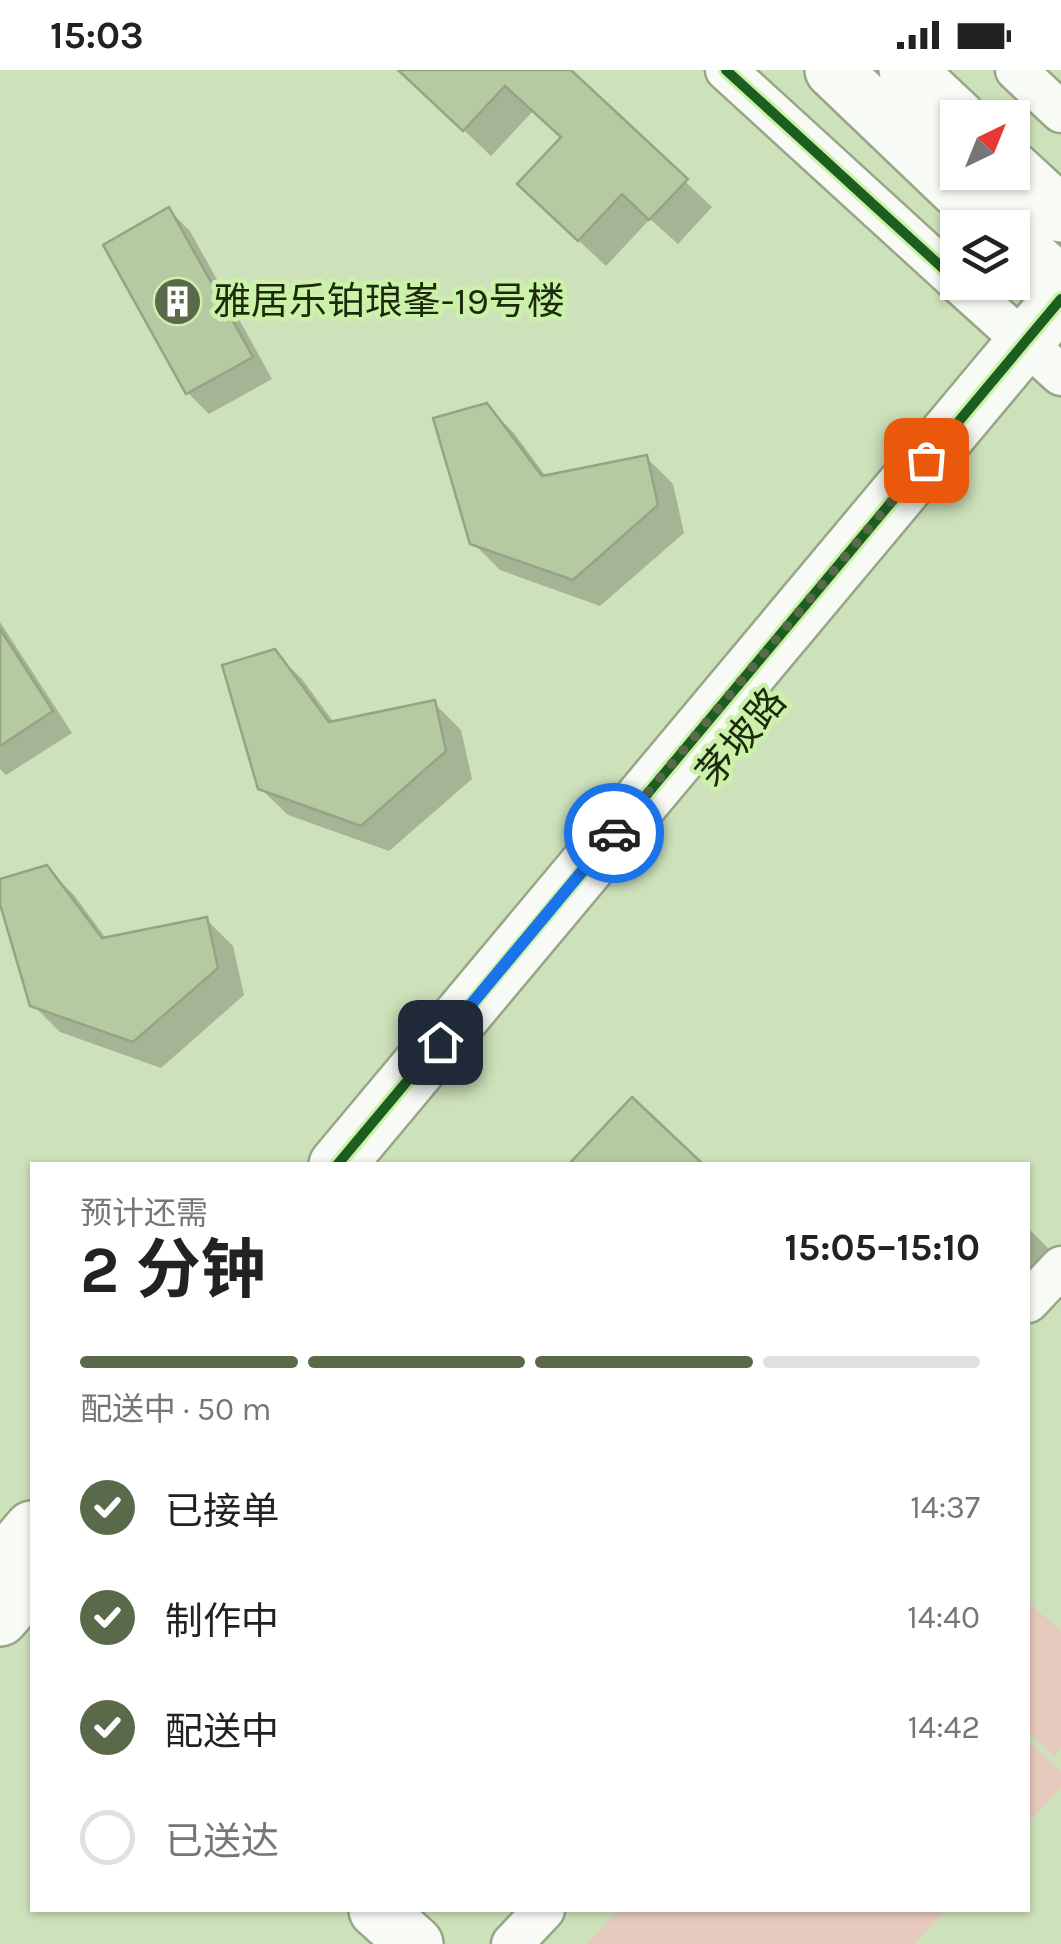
<!DOCTYPE html>
<html lang="zh">
<head>
<meta charset="utf-8">
<style>
	:root { --surface:#fff; --page:#f2f2f2; --text:#222; --muted:#767676; --line:#e0e0e0; --accent:#596949 }
	body { margin:0; font-family:Karla,"Noto Sans SC",sans-serif; background:var(--page); color:var(--text); height:100vh; display:flex; flex-direction:column; font-size:38px; white-space:nowrap }
	* { box-sizing:border-box; margin:0 }
	p { font-size:32px; color:var(--muted) }
	.icon { flex:none; width:55px; height:55px; fill:none; stroke:currentColor; stroke-width:2; stroke-linecap:round; stroke-linejoin:round }
	.map { position:relative; flex:1; overflow:hidden }
	.drawer { position:absolute; left:30px; top:1092px; width:1000px; height:750px; display:flex; flex-direction:column; background:var(--surface); border-radius:0px; box-shadow:0 2px 8px #0004 }
	.drawer>* { flex:none }
	.needle { width:65px; rotate:43deg }
	.buttons { position:absolute; left:940px; top:30px; display:grid; gap:20px }
	.buttons a { display:grid; place-items:center; width:90px; height:90px; border-radius:0px; background:var(--surface); box-shadow:0 2px 8px #0004; font-size:50px }
	.pin { position:absolute; display:grid; place-items:center; width:85px; height:85px; color:#fff; margin:-42px; border-radius:20px; box-shadow:0 5px 15px #0006 }
	.courier { position:absolute; display:grid; place-items:center; width:100px; height:100px; margin:-50px; border:8px solid #1a73e8; border-radius:50%; background:#fff; color:#222; box-shadow:0 2px 12px #0007 }
	.headline em { font-style:normal; font-weight:700 }
	.headline div { display:flex; flex-direction:column-reverse }
	.headline { display:flex; align-items:center; justify-content:space-between; height:170px; padding:0 50px }
	h1 { font-size:65px; font-weight:700; line-height:75px }
	.bar { display:grid; grid-template-columns:repeat(4,1fr); gap:15px 10px; align-content:center; height:120px; padding:0 50px }
	.bar i { height:12px; border-radius:8px; background:var(--line) }
	.bar .selected { background:var(--accent) }
	.bar p { grid-column:span 4 }
	ol { padding:0 50px; list-style:none }
	li { display:flex; align-items:center; gap:30px; height:110px }
	li p { margin-inline-start:auto }
	li .icon { padding:10px; border-radius:50%; background:var(--accent); color:#fff; stroke-width:4 }
	li:last-child { color:var(--muted) }
	li i { width:55px; height:55px; border:5px solid var(--line); border-radius:50% }
	.status { display:flex; justify-content:space-between; align-items:center; height:70px; padding:0 50px; background:var(--surface); direction:ltr }
	.status svg { height:28px; fill:currentColor }
	.map>svg:first-child { display:block }
	.green { fill:#e6cabd }
	.shadow { fill:#0003 }
	.building { fill:#b6caa2; stroke:#94a485; stroke-width:2.5 }
	.lines { fill:none; stroke-linecap:round; stroke-linejoin:round }
	.street-casing { stroke:#97a687; stroke-width:45 }
	.secondary-casing { stroke:#97a687; stroke-width:60 }
	.street { stroke:#f8faf5; stroke-width:40 }
	.secondary { stroke:#f8faf5; stroke-width:55 }
	.cycleway-casing { stroke:#ccf2a9; stroke-width:16 }
	.cycleway { stroke:#1b5e20; stroke-width:10 }
	.done { stroke:#596949; stroke-width:10; stroke-dasharray:0 18 }
	.route { stroke:#1a73e8; stroke-width:12 }
	.labels { text-anchor:middle; stroke-width:9; stroke-linejoin:round; paint-order:stroke }
	.poi-label { font-size:38px; fill:#1b290c; stroke:#ccf2a9; text-anchor:start }
	.street-label { font-size:38px; fill:#1b290c; stroke:#ccf2a9 }
</style>
</head>
<body>
<div class="status"><b>15:03</b><svg viewBox="0 0 49 12"><path d="M0 12V9h3v3zM5 12V6h3v6zM10 12V3h3v9zM15 12V0h3v12zM26 1h20v11H26zM47 4h2v5h-2z"/></svg></div>
<div class="map">
<svg width="1061" height="1874" viewBox="0 0 1061 1874">
	<rect width="100%" height="100%" fill="#cde1ba"/>
	<path class="green" d="M1028 1531 1061 1562V1678L1054 1686 1028 1661Z
		M1028 1670 1061 1702V1717L1028 1753Z
		M618 1840H946L915 1874H587Z"/>
	<path class="shadow" d="M401 0H567L712 137 678 174 650 149 606 196 547 141 564 69 533 41 491 86Z
		M169 140 190 161 272 309 209 344 188 323 106 176Z
		M487 336 514 363 547 408 646 387 673 414 684 463 600 536 500 500 472 472Z
		M0 552 72 663 6 705 0 699Z
		M274 582 302 609 335 654 434 633 461 660 472 709 389 781 288 745 260 718Z
		M46 798 74 825 107 870 206 849 233 876 244 925 161 998 60 962 32 934 0 825V812Z
		M1028 1158 1061 1191 1028 1241Z"/>
	<path class="building" d="M398 0H571L688 109 649 150 622 124 578 171 517 114 561 67 505 16 463 61Z
		M169 137 253 287 186 324 103 175Z
		M487 333 542 406 647 385 658 435 573 510 470 474 433 348Z
		M0 559 53 641 0 676Z
		M275 579 329 652 435 630 446 681 361 756 258 719 222 595Z
		M47 795 102 868 207 847 218 898 133 972 30 936 0 834V809Z
		M632 1027 704 1095H568Z"/>
	<g class="lines">
		<defs>
			<path id="street" d="M726 0 958 212
				M1016 0 1061 42
				M958 212 1061 305
				M1028 1232 1061 1197
				M512 1874 544 1840"/>
			<path id="secondary" d="M833 0 998 158
				M907 0 958 48
				M1012 99 1061 144
				M1012 170 1061 215
				M337 1095 1061 229
				M0 1497 32 1459
				M0 1548 32 1512
				M377 1840 415 1874"/>
		</defs>
		<use href="#street" class="street-casing"/>
		<use href="#secondary" class="secondary-casing"/>
		<use href="#street" class="street"/>
		<use href="#secondary" class="secondary"/>
		<defs>
			<path id="cycleway" d="M726 0 958 212
				M337 1095 1061 229"/>
		</defs>
		<use href="#cycleway" class="cycleway-casing"/>
		<use href="#cycleway" class="cycleway"/>
	</g>
	<g class="lines">
		<path class="done" d="M614 763 926 390"/>
		<path class="route" d="M440 972 614 763"/>
	</g>
	<defs>
		<symbol id="building-disc" viewBox="-11 -11 22 22"><circle r="9.5" fill="#596949" stroke="#ccf2a9"/><path d="M-4-6H4V6H1V3H-1V6H-4ZM-2.5-4.3h1.7v1.8h-1.7ZM.8-4.3h1.7v1.8H.8ZM-2.5-1h1.7V.8h-1.7ZM.8-1h1.7V.8H.8Z" fill="#fff"/></symbol>
	</defs>
	<g fill-rule="evenodd">
		<use href="#building-disc" x="150" y="204" width="55" height="55"/>
	</g>
	<g class="labels">
		<g class="poi-label">
			<text x="213" y="244">雅居乐铂琅峯-19号楼</text>
		</g>
		<g class="street-label">
			<text transform="translate(741 667) rotate(-50)" y="13">茅坡路</text>
		</g>
	</g>
</svg>
<div class="buttons">
<a><svg class="needle" viewBox="-14 -14 28 28"><path d="M0-13l5 13h-10z" fill="#e53935"/><path d="M0 13l5-13h-10z" fill="#767676"/></svg></a>
<a><svg class="icon" aria-label="layers" viewBox="0 0 24 24"><path d="M12 4l9 5-9 5-9-5zM3 14l9 5 9-5"/></svg></a>
</div>
<div class="pin" style="left:926px;top:390px;background:#ea580c"><svg class="icon" aria-label="bag" viewBox="0 0 24 24"><path d="M5 8h14l-1 12H6zM9 8a3 3 0 0 1 6 0"/></svg></div>
<div class="pin" style="left:440px;top:972px;background:#1f2937"><svg class="icon" aria-label="home" viewBox="0 0 24 24"><path d="M3 11l9-7 9 7M6 9v11h12V9"/></svg></div>
<div class="courier" style="left:614px;top:763px"><svg class="icon" aria-label="car" viewBox="0 0 24 24"><path d="M5 17H2v-5l4-1 3-4h7l3 4 3 1v5h-3M9 17h6M6 11h13"/><circle cx="7" cy="17" r="2"/><circle cx="17" cy="17" r="2"/></svg></div>
<section class="drawer">
<div class="headline"><div><h1>2 分钟</h1><p>预计还需</p></div><em>15:05–15:10</em></div>
<div class="bar"><i class="selected"></i><i class="selected"></i><i class="selected"></i><i></i><p>配送中 · 50 m</p></div>
<ol>
<li><svg class="icon" aria-label="check" viewBox="0 0 24 24"><path d="M5 12l5 5 9-10"/></svg>已接单<p>14:37</p></li>
<li><svg class="icon" aria-label="check" viewBox="0 0 24 24"><path d="M5 12l5 5 9-10"/></svg>制作中<p>14:40</p></li>
<li><svg class="icon" aria-label="check" viewBox="0 0 24 24"><path d="M5 12l5 5 9-10"/></svg>配送中<p>14:42</p></li>
<li><i></i>已送达</li>
</ol>
</section>
</div>
</body>
</html>
